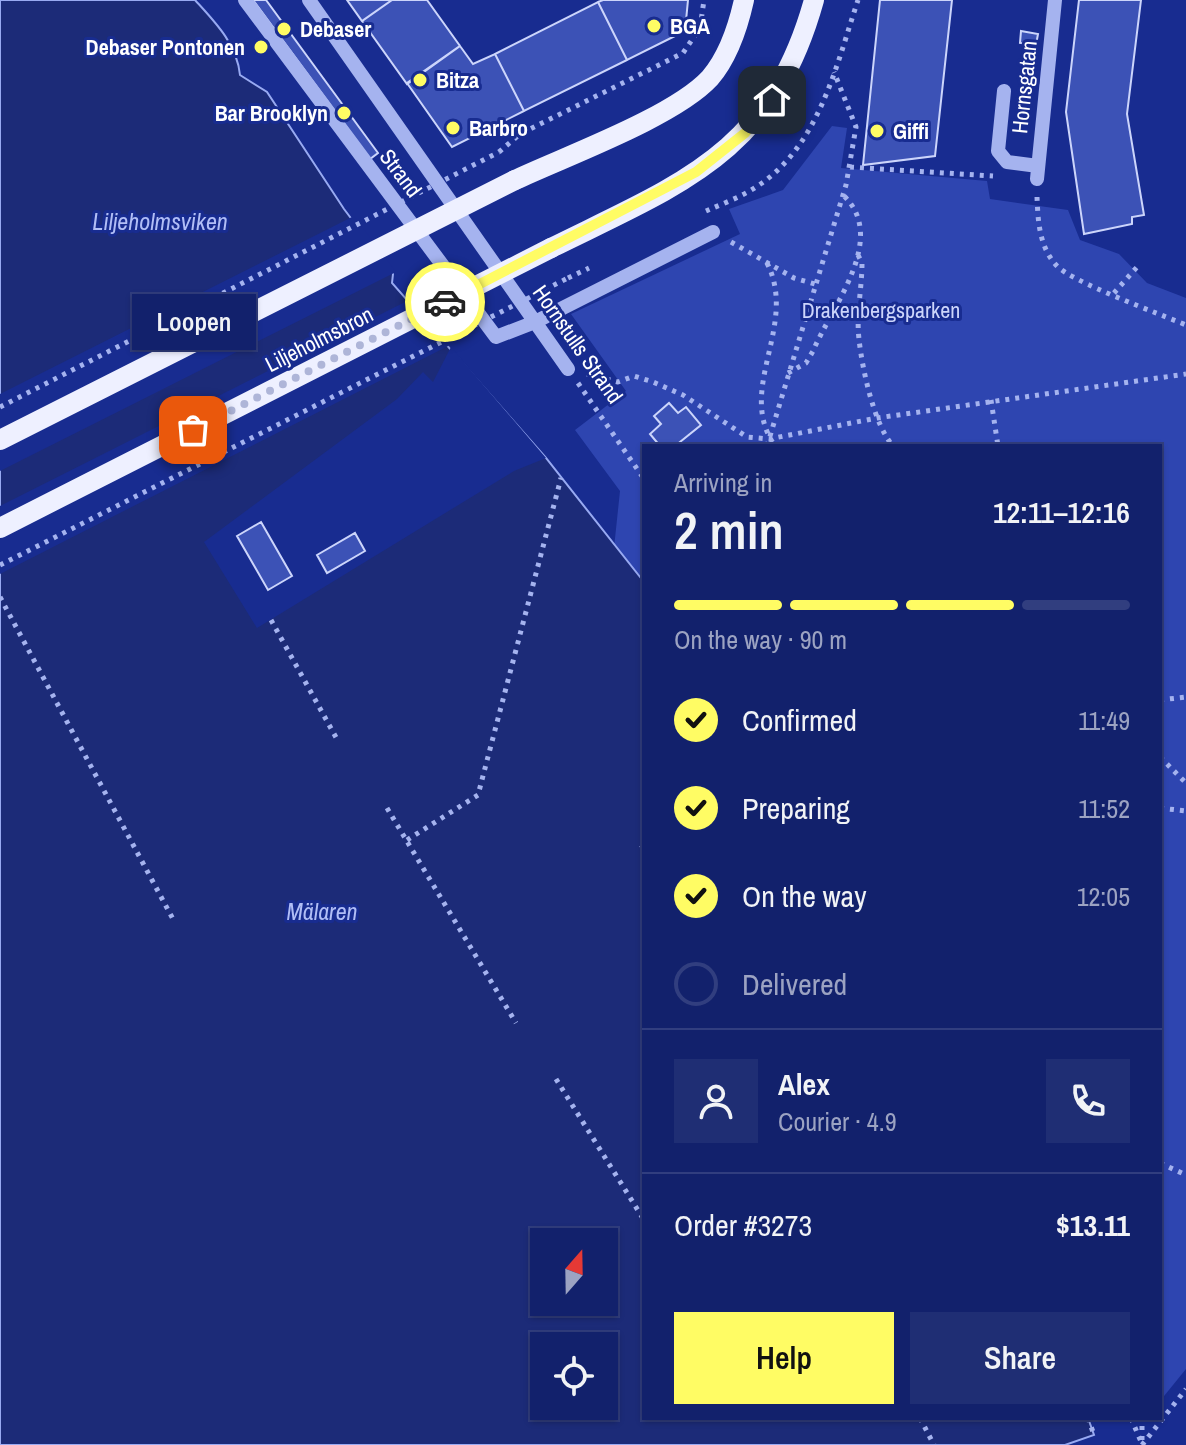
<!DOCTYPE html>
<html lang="en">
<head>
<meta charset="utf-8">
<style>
	:root { --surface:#12216c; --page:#1f2e74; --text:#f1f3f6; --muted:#9ca3c2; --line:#313e7f; --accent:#fffc64 }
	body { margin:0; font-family:"Archivo Narrow",sans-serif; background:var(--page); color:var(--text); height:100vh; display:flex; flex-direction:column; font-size:30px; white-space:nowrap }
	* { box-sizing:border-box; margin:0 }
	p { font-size:26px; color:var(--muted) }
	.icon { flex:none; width:44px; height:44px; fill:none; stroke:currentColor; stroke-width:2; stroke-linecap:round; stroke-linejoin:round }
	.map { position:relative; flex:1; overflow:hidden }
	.details { position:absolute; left:642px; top:444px; width:520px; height:976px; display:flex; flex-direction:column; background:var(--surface); border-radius:0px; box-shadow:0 2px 6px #0004,0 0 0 2px var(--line) }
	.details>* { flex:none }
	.needle { width:52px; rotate:20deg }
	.tools { position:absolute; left:530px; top:1228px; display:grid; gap:16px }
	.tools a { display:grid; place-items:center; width:88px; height:88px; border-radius:0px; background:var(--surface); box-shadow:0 2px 6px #0004,0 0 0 2px var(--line); font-size:40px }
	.pin { position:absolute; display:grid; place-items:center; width:68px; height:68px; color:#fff; margin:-34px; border-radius:16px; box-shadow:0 4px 12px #0006 }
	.courier { position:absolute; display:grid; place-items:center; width:80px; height:80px; margin:-40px; border:6px solid #fffc64; border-radius:50%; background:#fff; color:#222; box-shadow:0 2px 10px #0007 }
	.bubble { position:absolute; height:56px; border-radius:0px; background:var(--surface); box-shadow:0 2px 6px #0004,0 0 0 2px var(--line); font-size:26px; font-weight:600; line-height:56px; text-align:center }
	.summary em { font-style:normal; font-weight:600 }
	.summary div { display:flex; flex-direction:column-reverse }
	.summary { display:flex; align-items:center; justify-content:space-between; height:136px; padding:0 32px }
	h1 { font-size:52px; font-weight:600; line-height:60px }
	.bar { display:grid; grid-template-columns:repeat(4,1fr); gap:12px 8px; align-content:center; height:96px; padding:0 32px }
	.bar i { height:10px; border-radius:6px; background:var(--line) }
	.bar .on { background:var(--accent) }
	.bar p { grid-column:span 4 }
	.line { display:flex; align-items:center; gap:20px; padding:0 32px; border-top:2px solid var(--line) }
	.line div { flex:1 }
	.round { display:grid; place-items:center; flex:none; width:84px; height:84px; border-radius:0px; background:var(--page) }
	ol { padding:0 32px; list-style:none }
	li { display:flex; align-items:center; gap:24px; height:88px }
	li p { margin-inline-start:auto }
	li .icon { padding:8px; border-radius:50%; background:var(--accent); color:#111; stroke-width:4 }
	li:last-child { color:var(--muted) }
	li i { width:44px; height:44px; border:4px solid var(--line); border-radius:50% }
	.primary-button { display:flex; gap:16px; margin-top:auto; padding:16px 32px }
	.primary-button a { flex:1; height:92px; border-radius:0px; background:var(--accent); color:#111; font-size:32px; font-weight:600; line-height:92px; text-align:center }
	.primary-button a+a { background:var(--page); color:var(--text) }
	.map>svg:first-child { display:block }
	.green { fill:#2e45b0 }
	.water { fill:#1c2b78; stroke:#98aaf2; stroke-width:2; fill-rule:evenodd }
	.pier { fill:#182c90 }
	.building { fill:#3c52b6; stroke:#ccd5fb; stroke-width:2 }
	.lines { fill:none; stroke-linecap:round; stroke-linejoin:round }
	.path { stroke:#a5b3ef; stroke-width:5; stroke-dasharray:4 6; stroke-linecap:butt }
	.minor { stroke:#a5b3ef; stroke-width:14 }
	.major { stroke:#eef0ff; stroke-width:20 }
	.path-bridge { stroke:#a5b3ef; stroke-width:5; stroke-dasharray:4 6; stroke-linecap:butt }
	.major-bridge { stroke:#eef0ff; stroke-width:20 }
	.done { stroke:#aeb5d8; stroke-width:8; stroke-dasharray:0 14.4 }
	.route { stroke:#fffc64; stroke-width:10 }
	.poi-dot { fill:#fffc64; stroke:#182c90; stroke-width:3 }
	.labels { text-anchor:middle; stroke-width:6; stroke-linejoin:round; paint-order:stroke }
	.poi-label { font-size:22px; font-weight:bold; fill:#fff; stroke:#182c90; text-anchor:start }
	.street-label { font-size:22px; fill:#fff; stroke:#182c90 }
	.park-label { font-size:22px; fill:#ccd5fb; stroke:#182c90 }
	.water-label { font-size:24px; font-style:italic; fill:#b1bef6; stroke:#182c90 }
</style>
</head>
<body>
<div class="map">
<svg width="1186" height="1445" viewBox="0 0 1186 1445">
	<rect width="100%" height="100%" fill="#182c90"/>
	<path class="green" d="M832 126 847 128 841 168 987 181 990 199 1068 210 1080 240 1119 254 1147 283 1186 298V1369L1160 1401V446H644V582L614 548 620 491 575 430 626 391 571 314 740 234 729 209 783 190Z"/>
	<path class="water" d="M0 0H195C215 22 237 44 240 75L267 92 344 209 393 274 392 283 546 458 644 582V1418H1088L1094 1435 1065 1445H0ZM544 1242H604V1302H544ZM544 1346H604V1406H544Z"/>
	<path class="pier" d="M354 216 396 272 0 471V394Z
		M413 298 454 343 0 574V506Z
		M451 347 546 458 514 471 257 628 204 542 397 399 423 372 433 382Z"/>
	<path class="building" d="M253 0H266L378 153 370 159Z
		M347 0H392L362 21Z
		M392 0H427L460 46 407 84 362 21Z
		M603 0H688L685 31 627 60 598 2Z
		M880 0H952L935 156 863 165Z
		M1079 0H1141L1127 114 1144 215 1132 217V224L1084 234 1066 112Z
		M598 2 627 60 524 111 495 54Z
		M1021 31 1038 34 1036 45 1020 43Z
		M460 46 473 64 495 54 524 111 452 147 407 83Z
		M669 403 678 413 686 407 701 425 675 446H660L650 434 661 424 654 416Z
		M261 522 292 576 268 590 237 536Z
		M355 533 365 551 327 573 317 555Z"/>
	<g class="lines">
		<path class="path" d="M499 152 520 134 683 53 700 28 704 0
			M850 167 993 176
			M1037 197C1038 221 1039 247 1057 266 1072 282 1160 314 1186 325
			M706 211C722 204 741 197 756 187 819 147 836 66 858 0
			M731 242 794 278 815 284
			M858 255 862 263C862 288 856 314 859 339 862 368 874 425 893 446
			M767 263C799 326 735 389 775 446
			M568 278 589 268
			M1114 293 1137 267
			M788 373 806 363 813 351C832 306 889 238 843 195
			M587 374 618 382 634 376 653 382 683 395 747 437 769 439 877 418 1186 374
			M578 383 644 479
			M991 400 998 446
			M767 446 846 185 856 127 834 72
			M0 597 174 921
			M271 620 338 741
			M1160 700 1186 697
			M1160 757 1186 783
			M387 808 516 1023
			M1160 808 1186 811
			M407 840 478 795 561 478
			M644 846 640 849 644 857
			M556 1079 644 1220
			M1160 1163 1186 1175
			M920 1418 934 1445
			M1088 1418 1094 1435
			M1131 1418 1142 1444
			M1142 1440V1418
			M1142 1445 1186 1389"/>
		<path class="minor" d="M245 0 496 337 535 322 713 232
			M309 0 568 369
			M1004 91 998 151 1007 162 1038 166
			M1037 179 1055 0"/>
		<path class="major" d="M515 180C566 156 674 117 710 78 728 57 738 27 744 0
			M551 248C682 183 771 154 814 0"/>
		<path class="path-bridge" d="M0 407 499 152
			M0 565 568 278"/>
		<path class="major-bridge" d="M0 440 515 180
			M0 528 551 248"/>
	</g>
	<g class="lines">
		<path class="done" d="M193 430 445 302"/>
		<path class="route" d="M445 302 696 172 745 133 772 100"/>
	</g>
	<g class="poi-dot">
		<circle cx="654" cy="26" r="8"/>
		<circle cx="284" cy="29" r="8"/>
		<circle cx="261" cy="47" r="8"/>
		<circle cx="420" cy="80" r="8"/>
		<circle cx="344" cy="113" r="8"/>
		<circle cx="453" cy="128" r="8"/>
		<circle cx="877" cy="131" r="8"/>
	</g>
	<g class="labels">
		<g class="poi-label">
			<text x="670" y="34">BGA</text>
			<text x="300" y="37">Debaser</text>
			<text x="245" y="55" text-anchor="end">Debaser Pontonen</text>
			<text x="436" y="88">Bitza</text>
			<text x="328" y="121" text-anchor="end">Bar Brooklyn</text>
			<text x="469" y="136">Barbro</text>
			<text x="893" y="139">Giffi</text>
		</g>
		<g class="street-label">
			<text transform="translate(1024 87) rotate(-84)" y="8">Hornsgatan</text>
			<text transform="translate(401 173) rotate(53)" y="8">Strand</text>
			<text transform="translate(319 339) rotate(-27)" y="8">Liljeholmsbron</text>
			<text transform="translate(578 344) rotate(55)" y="8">Hornstulls Strand</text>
		</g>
		<g class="park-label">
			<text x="881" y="318">Drakenbergsparken</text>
		</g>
		<g class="water-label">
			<text x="160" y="230">Liljeholmsviken</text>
			<text x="322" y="920">Mälaren</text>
		</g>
	</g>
</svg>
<div class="tools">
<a><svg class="needle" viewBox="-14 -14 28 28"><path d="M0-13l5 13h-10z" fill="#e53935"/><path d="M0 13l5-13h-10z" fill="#9ca3c2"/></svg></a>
<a><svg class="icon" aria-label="locate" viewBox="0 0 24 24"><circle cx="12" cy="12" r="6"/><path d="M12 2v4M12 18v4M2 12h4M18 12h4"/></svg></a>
</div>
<div class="pin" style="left:193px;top:430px;background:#ea580c"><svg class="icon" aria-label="bag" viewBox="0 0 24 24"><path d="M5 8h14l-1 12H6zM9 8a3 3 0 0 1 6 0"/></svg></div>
<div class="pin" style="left:772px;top:100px;background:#1f2937"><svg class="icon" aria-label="home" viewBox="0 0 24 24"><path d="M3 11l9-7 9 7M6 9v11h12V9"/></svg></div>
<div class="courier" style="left:445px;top:302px"><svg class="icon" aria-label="car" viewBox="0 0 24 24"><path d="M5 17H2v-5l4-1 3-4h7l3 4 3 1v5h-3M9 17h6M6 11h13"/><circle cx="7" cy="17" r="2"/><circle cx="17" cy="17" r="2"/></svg></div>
<div class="bubble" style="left:132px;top:294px;width:124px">Loopen</div>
<section class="details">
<div class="summary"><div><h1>2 min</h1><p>Arriving in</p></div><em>12:11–12:16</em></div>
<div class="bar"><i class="on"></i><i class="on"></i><i class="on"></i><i></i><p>On the way · 90 m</p></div>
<ol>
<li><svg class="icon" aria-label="check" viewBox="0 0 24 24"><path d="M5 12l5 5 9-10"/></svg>Confirmed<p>11:49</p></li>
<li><svg class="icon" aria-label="check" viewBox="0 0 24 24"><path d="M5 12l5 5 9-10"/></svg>Preparing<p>11:52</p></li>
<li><svg class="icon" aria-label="check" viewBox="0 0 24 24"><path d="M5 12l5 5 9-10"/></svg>On the way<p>12:05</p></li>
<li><i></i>Delivered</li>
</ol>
<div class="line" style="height:144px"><a class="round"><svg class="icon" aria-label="person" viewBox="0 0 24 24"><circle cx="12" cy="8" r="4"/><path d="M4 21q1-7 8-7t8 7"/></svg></a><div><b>Alex</b><p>Courier · 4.9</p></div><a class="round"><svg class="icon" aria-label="phone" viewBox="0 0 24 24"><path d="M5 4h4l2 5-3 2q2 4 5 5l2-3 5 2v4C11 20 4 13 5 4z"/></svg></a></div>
<div class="line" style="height:104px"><div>Order #3273</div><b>$13.11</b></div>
<div class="primary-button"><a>Help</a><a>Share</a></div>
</section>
</div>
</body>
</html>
